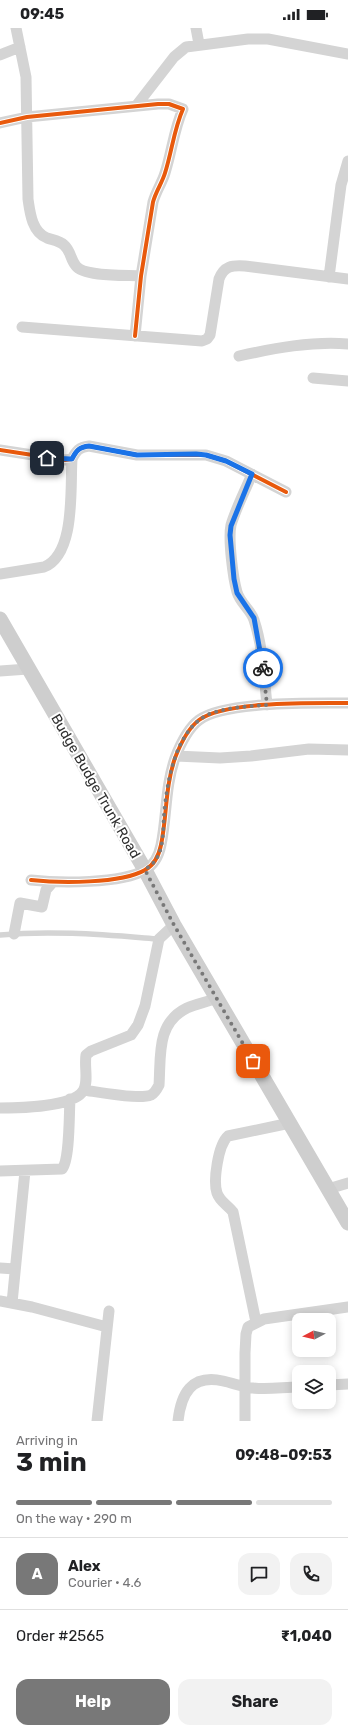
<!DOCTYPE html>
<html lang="en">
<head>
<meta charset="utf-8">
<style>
	:root { --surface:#fff; --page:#f2f2f2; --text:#202124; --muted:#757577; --line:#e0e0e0; --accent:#787878 }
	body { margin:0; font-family:Rubik,sans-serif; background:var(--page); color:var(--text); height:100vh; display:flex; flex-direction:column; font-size:15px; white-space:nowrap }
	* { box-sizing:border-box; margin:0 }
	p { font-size:13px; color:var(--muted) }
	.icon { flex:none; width:22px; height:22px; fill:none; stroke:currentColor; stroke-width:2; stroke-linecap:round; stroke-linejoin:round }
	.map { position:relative; height:1393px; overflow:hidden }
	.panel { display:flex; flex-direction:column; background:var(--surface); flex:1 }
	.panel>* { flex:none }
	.needle { width:26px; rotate:263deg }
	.buttons { position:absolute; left:292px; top:1285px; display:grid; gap:8px }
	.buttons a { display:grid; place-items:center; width:44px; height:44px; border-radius:8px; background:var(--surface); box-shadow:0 2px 10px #0003; font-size:20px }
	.pin { position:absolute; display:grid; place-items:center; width:34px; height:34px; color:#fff; margin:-17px; border-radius:8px; box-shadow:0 2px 6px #0006 }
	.courier { position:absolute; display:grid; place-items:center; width:40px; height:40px; margin:-20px; border:3px solid #1a73e8; border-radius:50%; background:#fff; color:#222; box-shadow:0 1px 5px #0007 }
	.headline em { font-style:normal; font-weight:700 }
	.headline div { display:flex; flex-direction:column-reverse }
	.headline { display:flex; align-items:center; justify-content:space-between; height:68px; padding:0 16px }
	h1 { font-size:26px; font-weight:700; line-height:30px }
	.bar { display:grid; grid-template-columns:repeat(4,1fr); gap:6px 4px; align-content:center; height:48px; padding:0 16px }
	.bar i { height:5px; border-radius:3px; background:var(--line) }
	.bar .on { background:var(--accent) }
	.bar p { grid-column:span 4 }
	.line { display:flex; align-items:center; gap:10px; padding:0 16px; border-top:1px solid var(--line) }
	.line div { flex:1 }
	.round { display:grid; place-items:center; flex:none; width:42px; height:42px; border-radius:12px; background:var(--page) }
	.action { display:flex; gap:8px; margin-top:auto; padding:8px 16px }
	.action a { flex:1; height:46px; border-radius:12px; background:var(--accent); color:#fff; font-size:16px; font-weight:700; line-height:46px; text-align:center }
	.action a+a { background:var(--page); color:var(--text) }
	.status { display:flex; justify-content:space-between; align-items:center; height:28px; padding:0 20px; background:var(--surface); direction:ltr }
	.status svg { height:11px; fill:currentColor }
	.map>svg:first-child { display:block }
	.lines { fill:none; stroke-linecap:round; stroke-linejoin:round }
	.lane { stroke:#d4d4d4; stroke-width:5.5 }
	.street { stroke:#d4d4d4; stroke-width:11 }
	.secondary { stroke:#cecece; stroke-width:15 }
	.cycleway-casing { stroke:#fff; stroke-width:6 }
	.cycleway { stroke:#e8590c; stroke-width:4 }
	.done { stroke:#787878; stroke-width:4; stroke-dasharray:0 7.2 }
	.route { stroke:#1a73e8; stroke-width:5 }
	.labels { text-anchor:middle; stroke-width:4; stroke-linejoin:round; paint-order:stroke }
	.street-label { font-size:14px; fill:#303030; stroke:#fff }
</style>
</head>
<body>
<div class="status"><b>09:45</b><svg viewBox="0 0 49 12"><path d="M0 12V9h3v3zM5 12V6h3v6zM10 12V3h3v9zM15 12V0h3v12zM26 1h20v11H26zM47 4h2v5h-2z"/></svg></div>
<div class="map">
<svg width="348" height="1393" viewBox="0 0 348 1393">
	<rect width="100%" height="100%" fill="#fff"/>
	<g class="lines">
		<path class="lane" d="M0 907C53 902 106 907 159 911"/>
		<path class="street" d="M16 0 26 49 28 171C30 185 32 204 47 210 53 212 60 213 64 217 71 223 70 231 76 238 84 249 127 247 141 248
			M196 0 199 16
			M0 27 20 19
			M136 78 174 29 186 19 248 11H268L348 26
			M0 95 27 89 158 76H169L183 81C174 101 172 123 165 145 162 155 156 163 153 174L141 248 135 308
			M329 249 341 157 348 133
			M22 299 202 313 207 311 210 307 219 251C224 238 232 237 245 238L348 251
			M239 328C275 320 312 313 348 316
			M313 350 348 353
			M0 422 65 432 72 431C76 423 79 419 89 418L137 427H206L226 433 286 464
			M252 446C245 463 236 480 231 497 228 511 233 550 237 564 240 575 251 582 254 592 263 619 264 649 267 677
			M0 546 44 539C76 526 70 460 72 431
			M0 643 28 641
			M176 728 220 730 251 728 309 721 348 722
			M31 852C59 855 121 856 145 842 154 837 159 827 161 817 167 788 165 759 175 730 180 717 187 701 199 692 224 673 314 675 348 675
			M14 906 20 875 42 879 46 862 53 854
			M84 1062C98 1064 139 1072 151 1067 155 1065 157 1061 159 1057 161 1028 156 995 187 980 196 976 207 974 217 970
			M0 1080C18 1080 73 1079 83 1063 89 1054 84 1038 86 1027L91 1023 131 1007 138 997 145 978 159 911 174 897
			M0 1143 62 1141C70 1132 69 1085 70 1071
			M328 1161 348 1155
			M0 1240 15 1241
			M0 1273 32 1279 107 1299
			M12 1275 25 1143
			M256 1294 233 1184C228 1177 220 1174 217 1165 213 1153 218 1117 228 1108L290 1095
			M329 1357 348 1356
			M97 1393 109 1283
			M178 1393C181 1366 191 1346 223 1353 233 1355 242 1359 253 1360 268 1362 284 1359 299 1359
			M245 1393V1325L246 1306 248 1299 264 1291 348 1279"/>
		<path class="secondary" d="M0 591 145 842 174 897 348 1195"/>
		<defs>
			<path id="cycleway" d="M0 95 27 89 158 76H169L183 81C174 101 172 123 165 145 162 155 156 163 153 174L141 248 135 308
				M0 422 65 432 72 431C76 423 79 419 89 418L137 427H206L226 433 286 464
				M31 852C59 855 121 856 145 842 154 837 159 827 161 817 167 788 165 759 175 730 180 717 187 701 199 692 224 673 314 675 348 675"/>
		</defs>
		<use href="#cycleway" class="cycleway-casing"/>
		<use href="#cycleway" class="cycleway"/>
	</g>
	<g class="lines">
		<path class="done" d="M253 1033 174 897 145 842C148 839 152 837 154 834 164 823 163 801 164 787 167 753 176 695 215 684 232 679 250 678 267 677L263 640"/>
		<path class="route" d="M47 430 72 431C76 423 79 419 89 418L137 427 196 426 206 427 226 433 252 446 231 498 230 507 234 551 237 565 254 590 263 640"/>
	</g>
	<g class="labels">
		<g class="street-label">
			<text transform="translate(96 758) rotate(60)" y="5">Budge Budge Trunk Road</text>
		</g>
	</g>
</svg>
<div class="buttons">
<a><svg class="needle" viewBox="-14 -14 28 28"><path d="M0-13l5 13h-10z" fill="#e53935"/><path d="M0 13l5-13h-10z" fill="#757577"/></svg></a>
<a><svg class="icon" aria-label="layers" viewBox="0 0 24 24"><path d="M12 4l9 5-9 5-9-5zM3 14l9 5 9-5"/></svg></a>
</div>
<div class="pin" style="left:253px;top:1033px;background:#ea580c"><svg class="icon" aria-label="bag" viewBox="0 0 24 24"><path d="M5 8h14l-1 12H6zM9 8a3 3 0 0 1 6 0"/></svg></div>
<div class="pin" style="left:47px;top:430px;background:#1f2937"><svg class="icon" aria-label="home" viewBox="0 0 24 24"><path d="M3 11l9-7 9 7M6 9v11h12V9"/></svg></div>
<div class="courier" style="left:263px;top:640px"><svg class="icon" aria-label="bike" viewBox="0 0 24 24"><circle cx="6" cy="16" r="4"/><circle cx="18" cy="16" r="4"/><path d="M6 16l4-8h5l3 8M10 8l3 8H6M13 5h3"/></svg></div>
</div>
<section class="panel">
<div class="headline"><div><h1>3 min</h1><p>Arriving in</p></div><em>09:48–09:53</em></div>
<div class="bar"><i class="on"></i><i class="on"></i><i class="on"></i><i></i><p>On the way · 290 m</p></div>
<div class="line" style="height:72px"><b class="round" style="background:var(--accent);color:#fff">A</b><div><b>Alex</b><p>Courier · 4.6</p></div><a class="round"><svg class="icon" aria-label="chat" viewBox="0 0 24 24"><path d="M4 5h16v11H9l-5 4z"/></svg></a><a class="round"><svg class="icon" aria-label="phone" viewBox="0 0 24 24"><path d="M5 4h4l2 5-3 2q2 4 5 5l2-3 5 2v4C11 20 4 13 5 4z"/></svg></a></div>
<div class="line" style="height:52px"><div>Order #2565</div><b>₹1,040</b></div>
<div class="action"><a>Help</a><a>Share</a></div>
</section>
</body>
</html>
